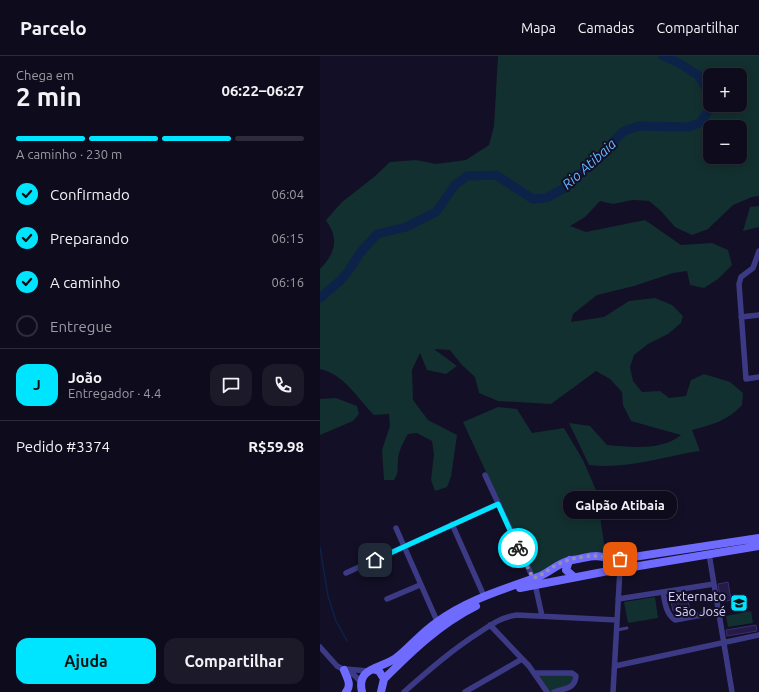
<!DOCTYPE html>
<html lang="pt">
<head>
<meta charset="utf-8">
<style>
	:root { --surface:#0e0b1c; --page:#1c1929; --text:#f1f3f6; --muted:#9b9ba3; --line:#2e2b3b; --accent:#00e5ff }
	body { margin:0; font-family:Ubuntu,sans-serif; background:var(--page); color:var(--text); height:100vh; display:flex; flex-direction:column; font-size:15px; white-space:nowrap }
	* { box-sizing:border-box; margin:0 }
	p { font-size:13px; color:var(--muted) }
	.icon { flex:none; width:22px; height:22px; fill:none; stroke:currentColor; stroke-width:2; stroke-linecap:round; stroke-linejoin:round }
	.map { position:relative; flex:1; overflow:hidden }
	.side { display:flex; flex-direction:column; background:var(--surface); width:320px }
	.side>* { flex:none }
	.tools { position:absolute; left:383px; top:12px; display:grid; gap:8px }
	.tools a { display:grid; place-items:center; width:44px; height:44px; border-radius:8px; background:var(--surface); box-shadow:0 2px 10px #0003,0 0 0 1px var(--line); font-size:20px }
	.pin { position:absolute; display:grid; place-items:center; width:34px; height:34px; color:#fff; margin:-17px; border-radius:8px; box-shadow:0 2px 6px #0006 }
	.courier { position:absolute; display:grid; place-items:center; width:40px; height:40px; margin:-20px; border:3px solid #00e5ff; border-radius:50%; background:#fff; color:#222; box-shadow:0 1px 5px #0007 }
	.bubble { position:absolute; height:28px; border-radius:12px; background:var(--surface); box-shadow:0 2px 10px #0003,0 0 0 1px var(--line); font-size:13px; font-weight:700; line-height:28px; text-align:center }
	.head em { font-style:normal; font-weight:700 }
	.head div { display:flex; flex-direction:column-reverse }
	.head { display:flex; align-items:center; justify-content:space-between; height:68px; padding:0 16px }
	h1 { font-size:26px; font-weight:700; line-height:30px }
	.bar { display:grid; grid-template-columns:repeat(4,1fr); gap:6px 4px; align-content:center; height:48px; padding:0 16px }
	.bar i { height:5px; border-radius:3px; background:var(--line) }
	.bar .on { background:var(--accent) }
	.bar p { grid-column:span 4 }
	.line { display:flex; align-items:center; gap:10px; padding:0 16px; border-top:1px solid var(--line) }
	.line div { flex:1 }
	.round { display:grid; place-items:center; flex:none; width:42px; height:42px; border-radius:12px; background:var(--page) }
	ol { padding:0 16px; list-style:none }
	li { display:flex; align-items:center; gap:12px; height:44px }
	li p { margin-inline-start:auto }
	li .icon { padding:4px; border-radius:50%; background:var(--accent); color:#111; stroke-width:4 }
	li:last-child { color:var(--muted) }
	li i { width:22px; height:22px; border:2px solid var(--line); border-radius:50% }
	.button { display:flex; gap:8px; margin-top:auto; padding:8px 16px }
	.button a { flex:1; height:46px; border-radius:12px; background:var(--accent); color:#111; font-size:16px; font-weight:700; line-height:46px; text-align:center }
	.button a+a { background:var(--page); color:var(--text) }
	header { display:flex; align-items:center; gap:24px; box-sizing:border-box; height:56px; padding:0 20px; background:var(--surface); border-bottom:1px solid var(--line) }
	header strong { font-size:19px }
	nav { display:flex; gap:22px; margin-inline-start:auto; font-size:14px }
	main { display:flex; flex:1; min-height:0 }
	.map>svg:first-child { display:block }
	.green { fill:#12302f; fill-rule:evenodd }
	.lines { fill:none; stroke-linecap:round; stroke-linejoin:round }
	.stream { stroke:#0c2248; stroke-width:1.5 }
	.river { stroke:#0c2248; stroke-width:9 }
	.building { fill:#241b47; stroke:#3b2d73 }
	.service { stroke:#3d3a85; stroke-width:3 }
	.minor { stroke:#3d3a85; stroke-width:5.5 }
	.secondary { stroke:#6f6bff; stroke-width:8 }
	.done { stroke:#948fb3; stroke-width:4; stroke-dasharray:0 7.2 }
	.route { stroke:#00e5ff; stroke-width:5 }
	.labels { text-anchor:middle; stroke-width:4; stroke-linejoin:round; paint-order:stroke }
	.poi-label { font-size:13px; fill:#d9d4ff; stroke:#130f26; text-anchor:end }
	.water-label { font-size:14px; font-style:italic; fill:#62b6ff; stroke:#130f26 }
</style>
</head>
<body>
<header>
<strong>Parcelo</strong>
<nav><a>Mapa</a><a>Camadas</a><a>Compartilhar</a></nav>
</header>
<main>
<section class="side">
<div class="head"><div><h1>2 min</h1><p>Chega em</p></div><em>06:22–06:27</em></div>
<div class="bar"><i class="on"></i><i class="on"></i><i class="on"></i><i></i><p>A caminho · 230 m</p></div>
<ol>
<li><svg class="icon" aria-label="check" viewBox="0 0 24 24"><path d="M5 12l5 5 9-10"/></svg>Confirmado<p>06:04</p></li>
<li><svg class="icon" aria-label="check" viewBox="0 0 24 24"><path d="M5 12l5 5 9-10"/></svg>Preparando<p>06:15</p></li>
<li><svg class="icon" aria-label="check" viewBox="0 0 24 24"><path d="M5 12l5 5 9-10"/></svg>A caminho<p>06:16</p></li>
<li><i></i>Entregue</li>
</ol>
<div class="line" style="height:72px"><b class="round" style="background:var(--accent);color:#111">J</b><div><b>João</b><p>Entregador · 4.4</p></div><a class="round"><svg class="icon" aria-label="chat" viewBox="0 0 24 24"><path d="M4 5h16v11H9l-5 4z"/></svg></a><a class="round"><svg class="icon" aria-label="phone" viewBox="0 0 24 24"><path d="M5 4h4l2 5-3 2q2 4 5 5l2-3 5 2v4C11 20 4 13 5 4z"/></svg></a></div>
<div class="line" style="height:52px"><div>Pedido #3374</div><b>R$59.98</b></div>
<div class="button"><a>Ajuda</a><a>Compartilhar</a></div>
</section>
<div class="map">
<svg width="439" height="636" viewBox="0 0 439 636">
	<rect width="100%" height="100%" fill="#130f26"/>
	<path class="green" d="M178 0H439V140L432 141 413 149 388 173 372 179 355 171 341 155 329 145 313 144 293 148 280 145 265 161 250 170 266 176 325 164 361 189 392 187 408 194 412 209 398 223 384 232 370 229 367 215 353 217 314 230 277 239 253 258 251 266 284 261 309 245 335 242 352 249 363 260 361 267 348 278 328 288 314 299 310 311 313 325 322 336 340 335 349 342 366 340 371 324 384 318 410 326 423 337 422 349C406 366 393 368 372 374L380 395C344 400 306 414 269 409L249 367 270 370 287 389C311 391 341 395 361 379L311 365 303 349 302 336 290 323 276 315 231 348 178 345 159 337 155 321 142 309 130 294 114 293 137 310 126 318 107 314 100 297 92 314 93 344 108 364 137 379 131 421 127 431 115 435 111 424 114 398 112 385 97 377 88 378C83 387 78 395 78 406 77 414 79 417 74 424H64L62 394 70 370 69 358 54 359C38 343 24 318 0 313V213C9 204 17 192 13 178 12 173 8 168 6 164L22 146 54 121 70 106 96 104 116 108 146 104 169 89 174 70ZM390 19H420V49H390ZM390 71H420V101H390Z
		M439 150V171L423 175 430 151Z
		M16 342 37 350 39 358 33 365 0 379V343Z
		M178 351 197 353 212 377 244 372 263 404 276 434 286 500 276 497 214 520 143 366Z
		M335 541 338 562 308 567 304 546Z
		M431 555 433 567 408 571 406 560Z
		M217 618H252L254 620 253 628 232 636H228Z"/>
	<g class="lines">
		<path class="stream" d="M0 491 8 540 16 565 27 585"/>
		<path class="river" d="M0 242 21 224 29 214 40 197 57 178 86 171 116 156 135 129 147 120 176 119 213 143 226 142 243 133 256 121 281 101 292 87 304 75 319 70 369 71 381 66 390 52 388 36 379 20 359 7 343 0"/>
	</g>
	<path class="building" d="M408 526 411 544 401 546 398 528Z
		M366 538 370 553 353 555 350 541Z
		M436 569 437 575 407 580 406 574Z"/>
	<g class="lines">
		<path class="service" d="M297 574 307 572"/>
		<path class="minor" d="M439 195 433 212 421 221 419 228 426 323 439 321
			M421 261 439 259
			M165 419 213 522
			M132 468 164 540
			M76 472 117 565
			M389 498 412 636
			M26 517 178 448
			M215 528 222 560
			M343 536C345 547 346 558 355 564L398 556
			M67 543 100 529
			M298 543 394 528
			M170 569 209 610 227 636
			M0 591 17 610 34 619 41 626
			M295 610 439 579
			M26 613 48 615
			M215 617H252L256 620C255 633 245 632 234 636
			M84 636C109 614 133 593 160 576 172 568 182 561 197 559L297 564
			M145 636 202 603
			M293 636 300 513"/>
		<path class="secondary" d="M250 504 248 508 246 514 254 521
			M200 532 283 516 439 490
			M53 613 59 615 64 623 61 636
			M24 614C27 622 32 629 26 636
			M64 623C92 595 120 568 156 550
			M42 636C36 611 61 613 76 602 90 591 102 576 117 566 148 543 185 533 220 520 232 515 237 507 252 504 260 503 269 500 276 500 285 501 292 503 300 503L439 482"/>
	</g>
	<g class="lines">
		<path class="done" d="M198 492 213 522C223 519 229 513 238 508 248 503 264 500 275 500 283 500 291 503 300 503"/>
		<path class="route" d="M55 504 178 448 198 492"/>
	</g>
	<defs>
		<symbol id="school-square" viewBox="-11 -11 22 22"><rect x="-9" y="-9" width="18" height="18" rx="4" fill="#00e5ff" stroke="#130f26"/><path d="M0-5L7-2L0 1L-7-2ZM-4 1L0 2.5L4 1V4Q0 6-4 4Z" fill="#111"/></symbol>
	</defs>
	<g fill-rule="evenodd">
		<use href="#school-square" x="409" y="537" width="20" height="20"/>
	</g>
	<g class="labels">
		<g class="poi-label">
			<text x="406" y="545">Externato<tspan x="406" dy="15">São José</tspan></text>
		</g>
		<g class="water-label">
			<text transform="translate(269 108) rotate(-42)" y="5">Rio Atibaia</text>
		</g>
	</g>
</svg>
<div class="tools">
<a>+</a>
<a>−</a>
</div>
<div class="pin" style="left:300px;top:503px;background:#ea580c"><svg class="icon" aria-label="bag" viewBox="0 0 24 24"><path d="M5 8h14l-1 12H6zM9 8a3 3 0 0 1 6 0"/></svg></div>
<div class="pin" style="left:55px;top:504px;background:#1f2937"><svg class="icon" aria-label="home" viewBox="0 0 24 24"><path d="M3 11l9-7 9 7M6 9v11h12V9"/></svg></div>
<div class="courier" style="left:198px;top:492px"><svg class="icon" aria-label="bike" viewBox="0 0 24 24"><circle cx="6" cy="16" r="4"/><circle cx="18" cy="16" r="4"/><path d="M6 16l4-8h5l3 8M10 8l3 8H6M13 5h3"/></svg></div>
<div class="bubble" style="left:243px;top:435px;width:114px">Galpão Atibaia</div>
</div>
</main>
</body>
</html>
